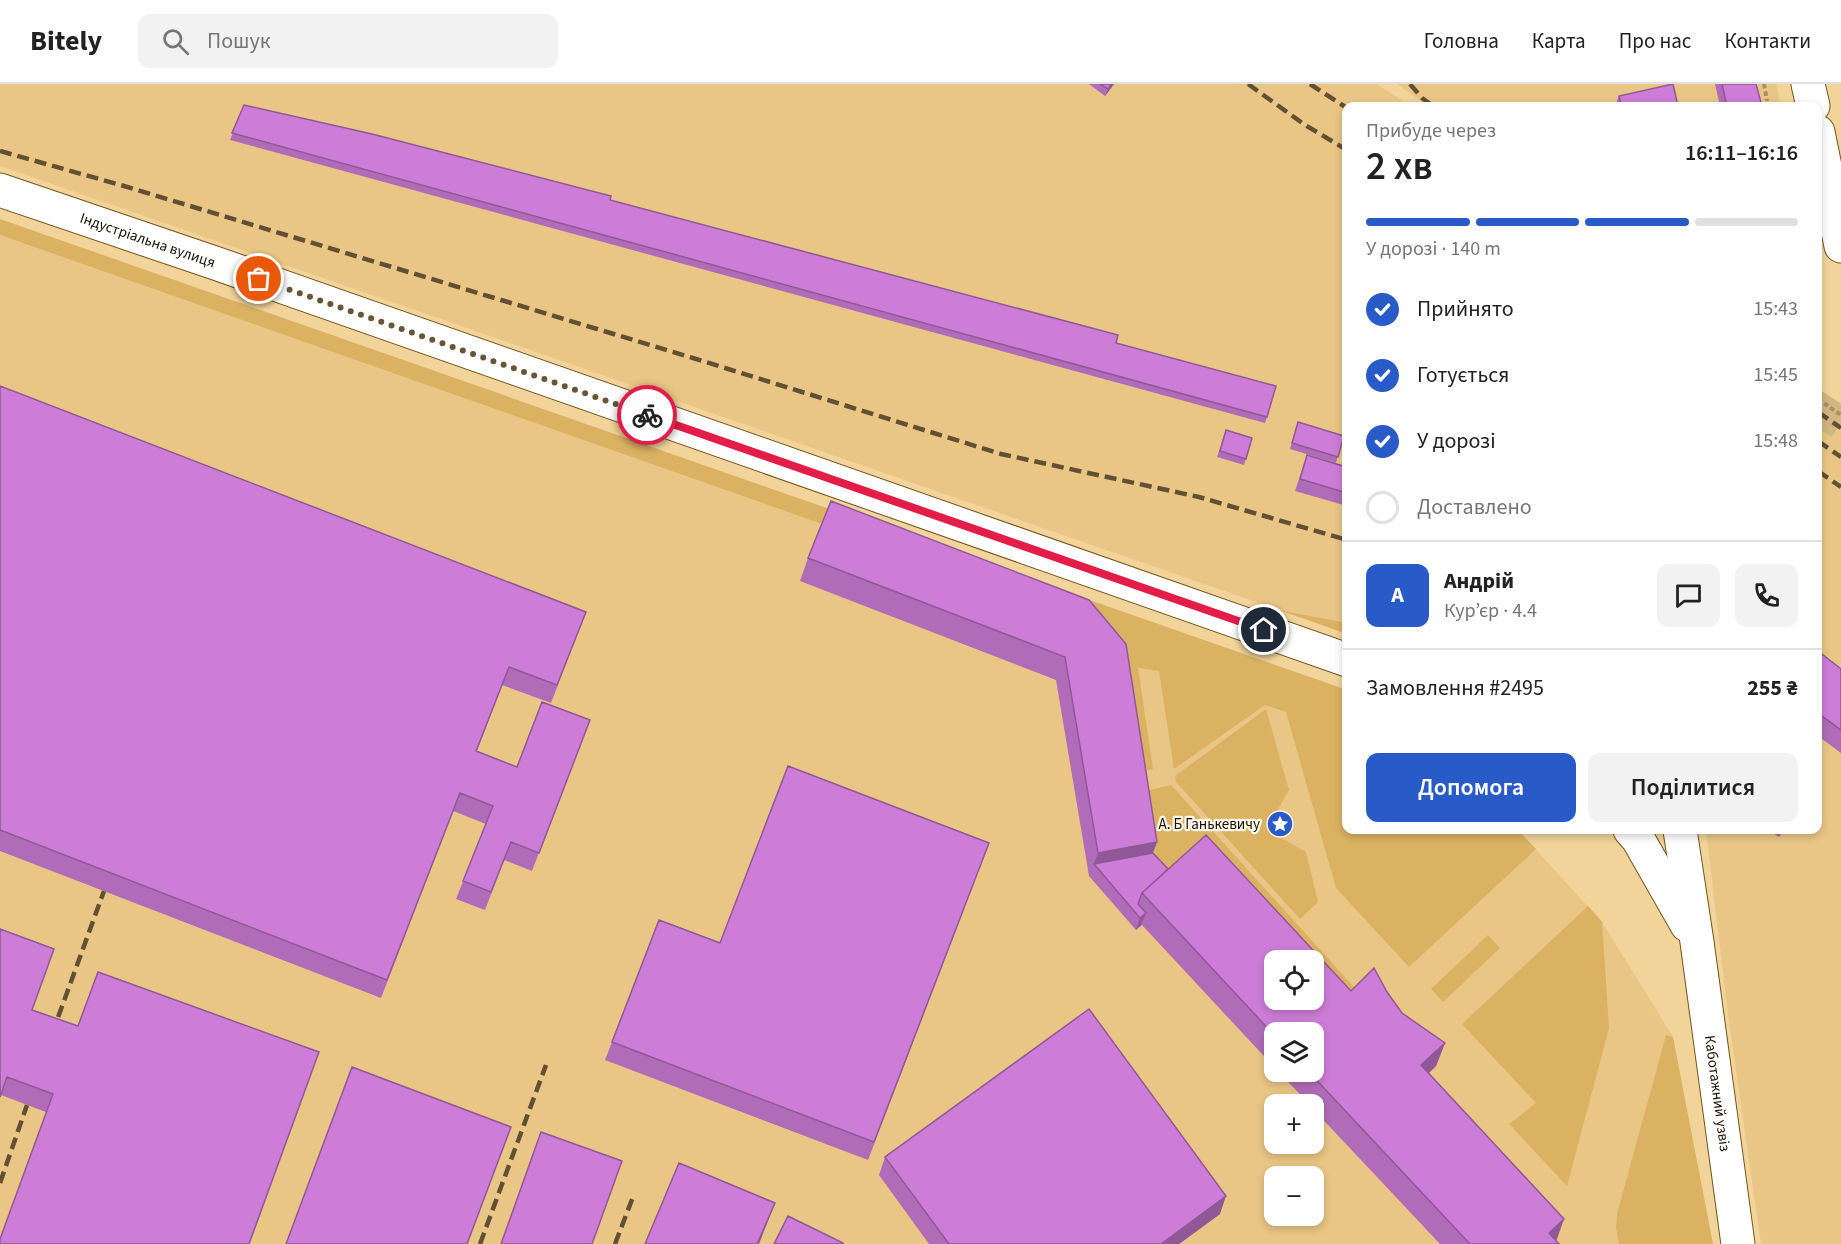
<!DOCTYPE html>
<html lang="uk">
<head>
<meta charset="utf-8">
<style>
	:root { --surface:#fff; --page:#f2f2f2; --text:#222; --muted:#767676; --line:#e0e0e0; --accent:#285bc8 }
	body { margin:0; font-family:"Source Sans 3",sans-serif; background:var(--page); color:var(--text); height:100vh; display:flex; flex-direction:column; font-size:22px; white-space:nowrap }
	* { box-sizing:border-box; margin:0 }
	p { font-size:20px; color:var(--muted) }
	.icon { flex:none; width:33px; height:33px; fill:none; stroke:currentColor; stroke-width:2; stroke-linecap:round; stroke-linejoin:round }
	.map { position:relative; flex:1; overflow:hidden }
	.side { position:absolute; left:1342px; top:18px; width:480px; height:732px; display:flex; flex-direction:column; background:var(--surface); border-radius:12px; box-shadow:0 3px 9px #0003 }
	.side>* { flex:none }
	.tools { position:absolute; left:1264px; top:866px; display:grid; gap:12px }
	.tools a { display:grid; place-items:center; width:60px; height:60px; border-radius:12px; background:var(--surface); box-shadow:0 3px 9px #0003; font-size:30px }
	.pin { position:absolute; display:grid; place-items:center; width:51px; height:51px; color:#fff; margin:-26px; border:3px solid #fff; border-radius:50%; box-shadow:0 2px 6px #0007 }
	.courier { position:absolute; display:grid; place-items:center; width:60px; height:60px; margin:-30px; border:4px solid #e11d48; border-radius:50%; background:#fff; color:#222; box-shadow:0 2px 8px #0007 }
	.head em { font-style:normal; font-weight:600 }
	.head div { display:flex; flex-direction:column-reverse }
	.head { display:flex; align-items:center; justify-content:space-between; height:102px; padding:0 24px }
	h1 { font-size:39px; font-weight:600; line-height:45px }
	.bar { display:grid; grid-template-columns:repeat(4,1fr); gap:9px 6px; align-content:center; height:72px; padding:0 24px }
	.bar i { height:8px; border-radius:4px; background:var(--line) }
	.bar .on { background:var(--accent) }
	.bar p { grid-column:span 4 }
	.line { display:flex; align-items:center; gap:15px; padding:0 24px; border-top:2px solid var(--line) }
	.line div { flex:1 }
	.round { display:grid; place-items:center; flex:none; width:63px; height:63px; border-radius:12px; background:var(--page) }
	ol { padding:0 24px; list-style:none }
	li { display:flex; align-items:center; gap:18px; height:66px }
	li p { margin-inline-start:auto }
	li .icon { padding:6px; border-radius:50%; background:var(--accent); color:#fff; stroke-width:4 }
	li:last-child { color:var(--muted) }
	li i { width:33px; height:33px; border:3px solid var(--line); border-radius:50% }
	.action { display:flex; gap:12px; margin-top:auto; padding:12px 24px }
	.action a { flex:1; height:69px; border-radius:12px; background:var(--accent); color:#fff; font-size:24px; font-weight:600; line-height:69px; text-align:center }
	.action a+a { background:var(--page); color:var(--text) }
	header { display:flex; align-items:center; gap:36px; box-sizing:border-box; height:84px; padding:0 30px; background:var(--surface); border-bottom:2px solid var(--line) }
	header strong { font-size:28px }
	nav { display:flex; gap:33px; margin-inline-start:auto; font-size:21px }
	.search { width:420px; height:54px; background:var(--page); display:flex; align-items:center; gap:15px; box-sizing:border-box; padding:0 21px; border-radius:12px; color:var(--muted); font-size:22px }
	.map>svg:first-child { display:block }
	.built { fill:#e9c685; fill-rule:evenodd }
	.green { fill:#dab262 }
	.lines { fill:none; stroke-linecap:round; stroke-linejoin:round }
	.minor-tunnel { stroke:#d2b682; stroke-width:33; stroke-dasharray:33 16; stroke-linecap:butt }
	.minor-casing { stroke:#72561d; stroke-width:35 }
	.path { stroke:#a89064; stroke-width:4; stroke-dasharray:4.5 3; stroke-linecap:butt }
	.minor { stroke:#fff; stroke-width:33 }
	.rail { stroke:#625032; stroke-width:4.5; stroke-dasharray:12 6; stroke-linecap:butt }
	.wall { fill:#b06cb9 }
	.shaded-wall { fill:#905896 }
	.building { fill:#cd7dd7; stroke:#905896; stroke-width:1.5; fill-rule:evenodd }
	.done { stroke:#675536; stroke-width:6; stroke-dasharray:0 10.8 }
	.route { stroke:#e11d48; stroke-width:8 }
	.labels { text-anchor:middle; stroke-width:4.5; stroke-linejoin:round; paint-order:stroke }
	.street-label { font-size:15px; fill:#1c1100; stroke:#fdf7ec }
	.poi-label { font-size:15px; fill:#1c1100; stroke:#fdf7ec; text-anchor:end }
</style>
</head>
<body>
<header>
<strong>Bitely</strong>
<div class="search"><svg class="icon" aria-label="search" viewBox="0 0 24 24"><circle cx="10" cy="10" r="6"/><path d="M15 15l6 6"/></svg>Пошук</div>
<nav><a>Головна</a><a>Карта</a><a>Про нас</a><a>Контакти</a></nav>
</header>
<div class="map">
<svg width="1841" height="1160" viewBox="0 0 1841 1160">
	<rect width="100%" height="100%" fill="#f2d399"/>
	<path class="built" d="M0 0H1377L1410 22H1347V539L1279 526 0 82Z
		M1397 0H1777L1780 22H1428Z
		M0 151 822 440 1117 583 1159 586 1347 647V746H1518L1602 838 1673 953 1695 1160H0ZM1275 876H1314V915H1275ZM1275 948H1314V987H1275ZM1275 1020H1314V1059H1275ZM1275 1092H1314V1131H1275Z
		M1818 309 1824 313 1827 311 1833 315 1831 318 1841 325V1160H1761L1728 930 1706 746H1818Z"/>
	<path class="green" d="M0 135 1347 606V746H1518L1536 765 1409 883 1336 804 1286 628 1265 621 1174 685 1159 587 1138 584 1153 685 1134 689 1117 583 822 440 0 151Z
		M1279 526 1347 539V550Z
		M1266 625 1289 706 1273 734 1278 752 1306 768 1318 818 1300 835 1176 698 1175 692Z
		M1171 701 1362 912 1343 930 1314 876 1168 801 1148 781 1137 709Z
		M1588 822 1602 838 1609 944 1567 1102 1509 1040 1536 1019 1462 940Z
		M1488 851 1500 864 1443 918 1431 905Z
		M1666 951 1673 953 1713 1160H1619L1616 1144 1617 1130Z"/>
	<g class="lines">
		<path class="minor-tunnel" d="M1818 344 1841 308"/>
		<defs>
			<g id="minor">
				<path d="M1808 0 1813 22"/>
				<path d="M1818 48 1841 162"/>
				<path id="s1" d="M0 106 215 179 1347 576"/>
				<path d="M1630 746 1638 755 1687 841"/>
				<path id="s2" d="M1680 746 1697 858 1738 1160"/>
			</g>
		</defs>
		<use href="#minor" class="minor-casing"/>
		<path class="path" d="M1764 0 1767 17
			M1818 315 1841 331"/>
		<use href="#minor" class="minor"/>
		<path class="rail" d="M1248 0 1305 41 1347 66
			M1310 0 1347 24
			M1410 0 1422 14 1433 22
			M0 67 124 102 693 274 1001 370 1199 413 1347 456
			M1818 328 1841 344
			M1818 357 1841 373
			M1818 387 1841 403
			M52 950 104 807
			M0 1099 27 1021
			M480 1160 546 981
			M615 1160 633 1113"/>
	</g>
	<path class="wall" d="M1089 0H1114L1105 12Z
		M1715 0H1756L1762 22H1720Z
		M1619 12 1678 22H1615Z
		M244 21 610 116 1116 259 1267 333 1265 339 230 56Z
		M0 302 586 528 551 619 502 601 477 667 517 683 590 636 532 787 504 776 485 826 456 815 486 740 453 727 381 914 0 767Z
		M1298 338 1344 352 1336 379 1290 365Z
		M1226 346 1252 354 1244 381 1217 373Z
		M1307 371 1346 382 1347 378V422L1295 407Z
		M808 474 1089 516 1157 758 1153 769 1168 785 1351 907 1387 908 1402 929 1445 959 1436 982 1428 989 1559 1160H1440L1314 1026V1020H1309L1278 987H1314L1275 948V984L1142 841 1136 846 1089 792 1056 596 800 497Z
		M1818 567 1841 585V669L1818 652Z
		M1768 746H1784L1779 753Z
		M989 759 868 1076 605 976 612 958 720 859Z
		M32 926 78 942 46 1028 1 1011Z
		M885 1073 1220 1130 1179 1160H929L879 1091Z"/>
	<path class="shaded-wall" d="M1111 0H1114L1105 12 1108 5Z
		M1157 758 1148 781 1094 780 1098 769Z
		M1146 829 1141 841 1136 846 1140 834Z
		M1445 959 1436 982 1413 1005 1421 981Z
		M1226 1112 1220 1130 1179 1160H1161Z
		M775 1119 759 1160H757Z
		M1564 1135 1556 1158 1549 1149Z"/>
	<path class="building" d="M1100 0H1111L1108 5Z
		M1673 0 1678 22H1621L1619 12Z
		M1722 0H1756L1762 22H1727Z
		M244 21 372 50 611 112 610 116 1118 251 1116 259 1276 302 1267 333 232 49Z
		M0 302 586 528 557 601 509 583 476 667 517 683 542 618 590 636 539 769 511 758 491 808 463 797 493 722 460 709 387 896 0 746Z
		M1298 338 1344 352 1338 373 1292 359Z
		M1226 346 1252 354 1246 375 1220 367Z
		M1307 371 1346 383 1347 380V409L1300 395Z
		M831 417 1089 516 1126 560 1157 758 1098 769 1065 573 808 474Z
		M1818 567 1841 585V646L1818 629Z
		M788 682 989 759 874 1058 612 958 659 836 720 859Z
		M1206 751 1351 907 1374 884 1387 908 1402 929 1445 959 1421 981 1564 1135 1549 1149 1559 1160H1470L1308 987H1314V948H1275V952L1142 809ZM1275 876H1314V915H1275Z
		M1153 769 1168 785 1142 809 1138 820 1146 829 1140 834 1094 780Z
		M0 845 54 865 32 926 78 942 98 888 319 968 249 1160H0V1155L53 1010 7 993 0 1013Z
		M1089 925 1226 1112 1161 1160H949L885 1073Z
		M352 983 511 1043 467 1160H286Z
		M541 1048 622 1077 592 1160H501Z
		M679 1079 775 1119 757 1160H645Z
		M788 1132 843 1159V1160H774Z"/>
	<g class="lines">
		<path class="done" d="M259 195 647 331"/>
		<path class="route" d="M647 331 1264 546"/>
	</g>
	<defs>
		<symbol id="sight-disc" viewBox="-11 -11 22 22"><circle r="9.5" fill="#285bc8" stroke="#fdf7ec"/><path d="M0-6L1.8-2.2L6-1.7L2.9 1.2L3.7 5.4L0 3.3L-3.7 5.4L-2.9 1.2L-6-1.7L-1.8-2.2Z" fill="#fff"/></symbol>
	</defs>
	<g fill-rule="evenodd">
		<use href="#sight-disc" x="1265" y="725" width="30" height="30"/>
	</g>
	<g class="labels">
		<g class="street-label">
			<text dy="5" stroke="none"><textPath href="#s1" startOffset="156">Індустріальна вулиця</textPath></text>
			<text dy="5" stroke="none"><textPath href="#s2" startOffset="266">Каботажний узвіз</textPath></text>
		</g>
		<g class="poi-label">
			<text x="1260" y="745">А. Б Ганькевичу</text>
		</g>
	</g>
</svg>
<div class="tools">
<a><svg class="icon" aria-label="locate" viewBox="0 0 24 24"><circle cx="12" cy="12" r="6"/><path d="M12 2v4M12 18v4M2 12h4M18 12h4"/></svg></a>
<a><svg class="icon" aria-label="layers" viewBox="0 0 24 24"><path d="M12 4l9 5-9 5-9-5zM3 14l9 5 9-5"/></svg></a>
<a>+</a>
<a>−</a>
</div>
<div class="pin" style="left:259px;top:195px;background:#ea580c"><svg class="icon" aria-label="bag" viewBox="0 0 24 24"><path d="M5 8h14l-1 12H6zM9 8a3 3 0 0 1 6 0"/></svg></div>
<div class="pin" style="left:1264px;top:546px;background:#1f2937"><svg class="icon" aria-label="home" viewBox="0 0 24 24"><path d="M3 11l9-7 9 7M6 9v11h12V9"/></svg></div>
<div class="courier" style="left:647px;top:331px"><svg class="icon" aria-label="bike" viewBox="0 0 24 24"><circle cx="6" cy="16" r="4"/><circle cx="18" cy="16" r="4"/><path d="M6 16l4-8h5l3 8M10 8l3 8H6M13 5h3"/></svg></div>
<section class="side">
<div class="head"><div><h1>2 хв</h1><p>Прибуде через</p></div><em>16:11–16:16</em></div>
<div class="bar"><i class="on"></i><i class="on"></i><i class="on"></i><i></i><p>У дорозі · 140 m</p></div>
<ol>
<li><svg class="icon" aria-label="check" viewBox="0 0 24 24"><path d="M5 12l5 5 9-10"/></svg>Прийнято<p>15:43</p></li>
<li><svg class="icon" aria-label="check" viewBox="0 0 24 24"><path d="M5 12l5 5 9-10"/></svg>Готується<p>15:45</p></li>
<li><svg class="icon" aria-label="check" viewBox="0 0 24 24"><path d="M5 12l5 5 9-10"/></svg>У дорозі<p>15:48</p></li>
<li><i></i>Доставлено</li>
</ol>
<div class="line" style="height:108px"><b class="round" style="background:var(--accent);color:#fff">А</b><div><b>Андрій</b><p>Кур’єр · 4.4</p></div><a class="round"><svg class="icon" aria-label="chat" viewBox="0 0 24 24"><path d="M4 5h16v11H9l-5 4z"/></svg></a><a class="round"><svg class="icon" aria-label="phone" viewBox="0 0 24 24"><path d="M5 4h4l2 5-3 2q2 4 5 5l2-3 5 2v4C11 20 4 13 5 4z"/></svg></a></div>
<div class="line" style="height:78px"><div>Замовлення #2495</div><b>255 ₴</b></div>
<div class="action"><a>Допомога</a><a>Поділитися</a></div>
</section>
</div>
</body>
</html>
